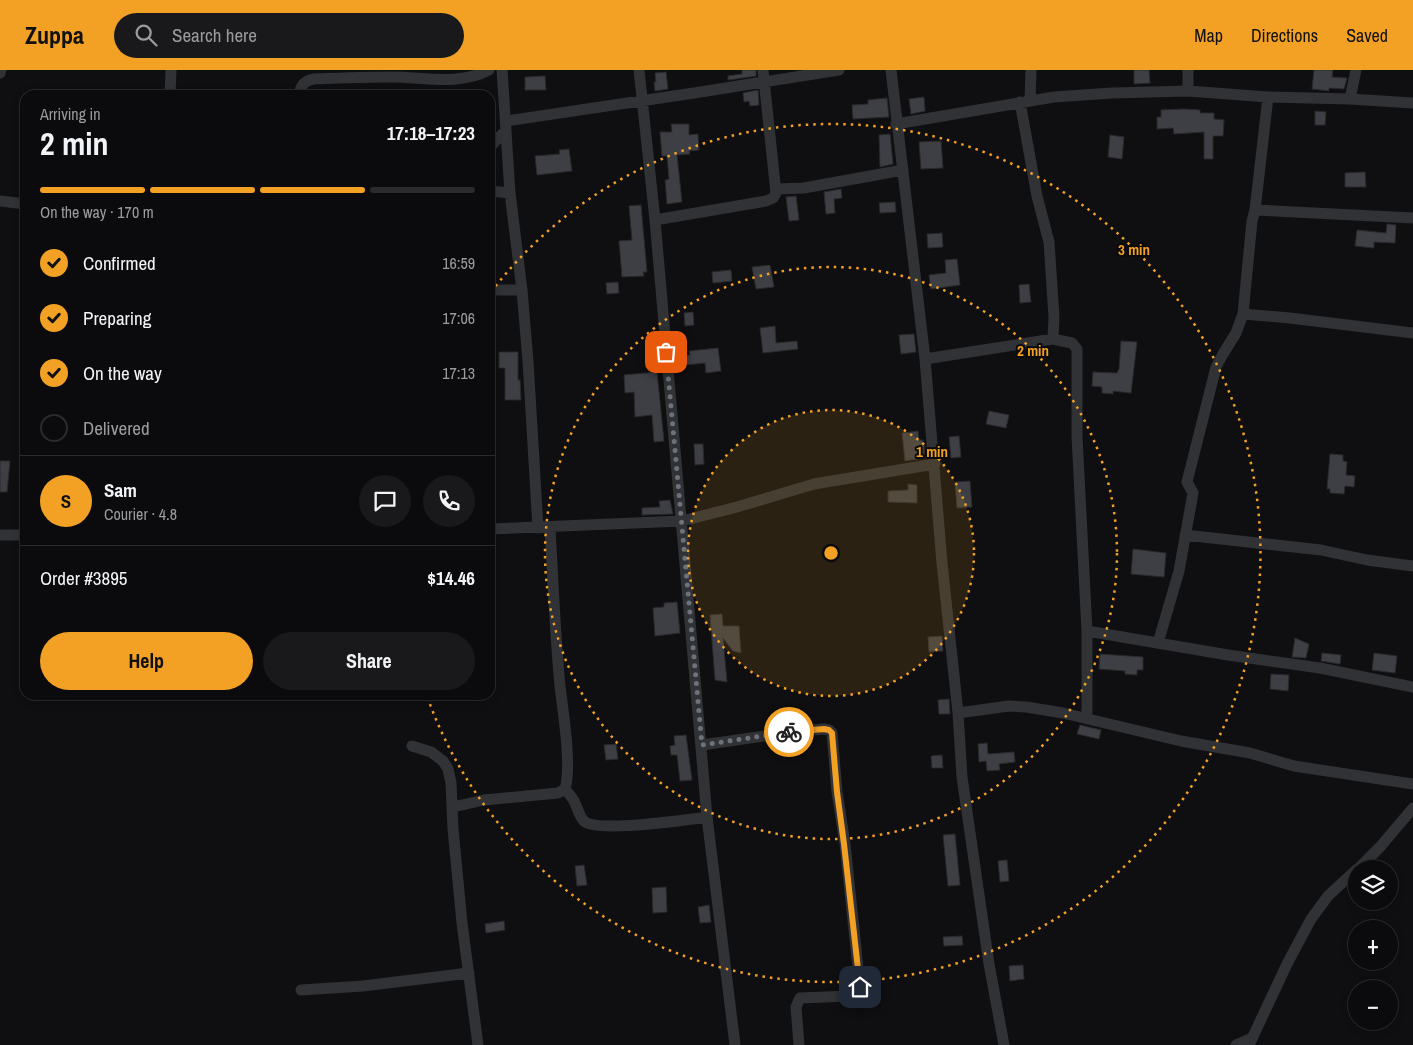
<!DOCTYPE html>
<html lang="en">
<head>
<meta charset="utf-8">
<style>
	:root { --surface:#0b0b0d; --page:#19191b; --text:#f1f3f6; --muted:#9a9b9d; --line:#2b2b2e; --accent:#f3a125 }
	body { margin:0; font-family:"Archivo Narrow",sans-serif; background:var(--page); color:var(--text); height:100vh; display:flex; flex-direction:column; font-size:19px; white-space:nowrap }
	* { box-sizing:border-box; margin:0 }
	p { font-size:16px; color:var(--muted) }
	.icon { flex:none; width:28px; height:28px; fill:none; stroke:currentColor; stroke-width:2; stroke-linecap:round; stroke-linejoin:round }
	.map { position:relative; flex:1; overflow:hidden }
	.side { position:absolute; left:20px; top:20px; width:475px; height:610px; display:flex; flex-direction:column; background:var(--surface); border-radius:15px; box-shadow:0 2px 8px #0003,0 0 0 1px var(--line) }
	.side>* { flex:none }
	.tools { position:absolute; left:1348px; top:790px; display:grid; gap:10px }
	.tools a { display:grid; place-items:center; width:50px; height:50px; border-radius:50%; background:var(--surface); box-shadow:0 2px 8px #0003,0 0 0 1px var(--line); font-size:25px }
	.pin { position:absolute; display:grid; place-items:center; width:42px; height:42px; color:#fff; margin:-21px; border-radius:10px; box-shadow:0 2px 8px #0006 }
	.courier { position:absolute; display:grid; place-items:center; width:50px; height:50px; margin:-25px; border:4px solid #f3a125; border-radius:50%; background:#fff; color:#222; box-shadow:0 1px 6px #0007 }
	.head em { font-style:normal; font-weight:800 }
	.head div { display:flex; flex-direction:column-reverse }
	.head { display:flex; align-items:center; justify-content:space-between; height:85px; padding:0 20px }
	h1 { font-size:32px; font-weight:800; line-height:38px }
	.bar { display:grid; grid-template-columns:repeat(4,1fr); gap:8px 5px; align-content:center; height:60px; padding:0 20px }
	.bar i { height:6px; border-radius:4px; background:var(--line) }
	.bar .selected { background:var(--accent) }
	.bar p { grid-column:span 4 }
	.line { display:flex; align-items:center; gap:12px; padding:0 20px; border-top:1px solid var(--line) }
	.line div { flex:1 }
	.round { display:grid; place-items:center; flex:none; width:52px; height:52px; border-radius:26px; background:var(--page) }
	ol { padding:0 20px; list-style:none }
	li { display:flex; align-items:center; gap:15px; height:55px }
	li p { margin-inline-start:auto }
	li .icon { padding:5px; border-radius:50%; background:var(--accent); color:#111; stroke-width:4 }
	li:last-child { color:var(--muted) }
	li i { width:28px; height:28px; border:2px solid var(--line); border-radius:50% }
	.action { display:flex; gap:10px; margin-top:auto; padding:10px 20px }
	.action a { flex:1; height:58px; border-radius:30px; background:var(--accent); color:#111; font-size:20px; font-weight:800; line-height:58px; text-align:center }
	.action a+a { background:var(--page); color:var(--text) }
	header { display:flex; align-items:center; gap:30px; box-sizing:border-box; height:70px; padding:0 25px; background:var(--accent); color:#111 }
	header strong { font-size:24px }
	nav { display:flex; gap:28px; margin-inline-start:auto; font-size:18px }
	.search { width:350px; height:45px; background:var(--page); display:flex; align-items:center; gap:12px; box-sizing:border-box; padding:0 18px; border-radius:28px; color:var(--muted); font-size:19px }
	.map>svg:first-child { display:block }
	.building { fill:#3e3f44; stroke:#29292d }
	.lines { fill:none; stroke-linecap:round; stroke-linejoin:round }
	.street { stroke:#303236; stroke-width:11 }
	.done { stroke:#6d727a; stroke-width:5; stroke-dasharray:0 9 }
	.route { stroke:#f3a125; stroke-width:6 }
	.ring { fill:none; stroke:#f3a125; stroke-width:2.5; stroke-dasharray:2.5 5 }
	.centre { fill:#f3a125; stroke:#0a0a0c; stroke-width:2.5 }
	.ring-label { font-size:15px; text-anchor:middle; font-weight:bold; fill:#f3a125; stroke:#0a0a0c; stroke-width:4; stroke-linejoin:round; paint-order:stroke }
</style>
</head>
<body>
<header>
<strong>Zuppa</strong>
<div class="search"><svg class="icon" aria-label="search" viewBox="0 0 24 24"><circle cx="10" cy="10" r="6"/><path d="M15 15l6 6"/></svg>Search here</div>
<nav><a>Map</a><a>Directions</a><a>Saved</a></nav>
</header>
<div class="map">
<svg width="1413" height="975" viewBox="0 0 1413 975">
	<rect width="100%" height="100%" fill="#0f0f11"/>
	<path class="building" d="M742 0H756V6L728 10V6L742 4Z
		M1134 0H1149L1150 13 1134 14Z
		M1314 0H1333L1332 7 1347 8 1344 19 1329 18V21L1312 19Z
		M666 2 668 19 655 21 654 12H656L655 3Z
		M545 6 546 20H525V7Z
		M758 20 759 35 750 36 749 31 744 32 743 23Z
		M924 27 925 41 911 44 909 29Z
		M887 28 889 47 853 49 852 35 868 34V30Z
		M1184 39 1200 40V43H1214V49L1224 50 1223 66H1213V89H1204V62L1174 64 1173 58 1157 59V47H1161V40Z
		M1315 41 1326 42 1325 55H1315Z
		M671 54H689V65L698 64 699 80 689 81 690 84 677 85 682 132 667 134 665 110 669 109 667 86H662L660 62H672Z
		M890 64 893 94 880 97 879 65Z
		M1110 65 1124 67 1122 89 1108 87Z
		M941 71 943 98 921 99 919 72Z
		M569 79 572 101 537 105 535 86 560 84 559 80Z
		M1365 102 1366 117H1345V103Z
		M841 119 842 128 834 129 835 143 826 144 824 122Z
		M796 126 799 150 789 151 786 127Z
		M895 132 896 142 880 143 879 133Z
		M641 135 647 202H643L644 206 622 207 619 171 632 170 629 136Z
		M1387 154 1396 155 1395 173 1374 172V178L1355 176 1357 160 1386 163Z
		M942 163 943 177 928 178 927 164Z
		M957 189 960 215 931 219 929 205 946 203 945 190Z
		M770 195 774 217 756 219 752 197Z
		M731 200 732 211 713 213 712 202Z
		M618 212 619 223 607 224 606 213Z
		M1029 214 1031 232 1020 233 1019 215Z
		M693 242 694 255 685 256 684 243Z
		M775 256 776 273 797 271 798 279 763 283 760 258Z
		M914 264 916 282 901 284 899 265Z
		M1121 271 1137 272 1131 323 1113 321V324L1102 323V317L1092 316 1093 302 1117 303 1119 299Z
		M718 278 721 301 706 303 705 293 686 295 685 285H690L689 281Z
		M499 282H518V310H520L521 330H505V298H499Z
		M657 302 664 371 654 372 652 345 635 347 634 322 625 323 624 305Z
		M989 341 1009 345 1006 358 986 354Z
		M918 361 919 370H923L924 388 905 391 902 363Z
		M959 366 961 387 951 388 949 367Z
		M694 374H703L704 394 695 395Z
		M1330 384 1343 385V391L1347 392 1346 405 1355 406 1354 417 1345 416 1344 424 1330 423V419H1327Z
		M0 391H10L7 422H0Z
		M970 411 972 437 957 438 955 412Z
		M908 414 917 415V433L888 432V421L908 420Z
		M670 430 673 444 642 445V438L660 437 659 431Z
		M1133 479 1166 483 1164 507 1131 504Z
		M677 532 680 563 655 566 653 538 664 537V533Z
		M722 544 723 556H739L741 583 733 581 723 568 727 612 715 610 710 545Z
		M942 566 943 581 929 582 928 567Z
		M1295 568 1309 574 1306 588 1292 587Z
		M1322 583 1341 585 1340 594 1321 591Z
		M1374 583 1397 586 1395 603 1372 600Z
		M1100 584 1143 587V600H1137V605L1125 604V601L1099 599Z
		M1271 604 1289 605 1288 621 1270 619Z
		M949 629 950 644H939L938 630Z
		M1080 655 1101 660 1099 669 1077 664Z
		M686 665 692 710 680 711 677 685H671L670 676 675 675 674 666Z
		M987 673 988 684 1014 682 1015 692 999 694 1000 700 987 701 986 691 979 692 978 674Z
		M616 674 618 689 606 690 604 675Z
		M942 685 943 698H932L931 686Z
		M955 764 960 815 948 816 943 765Z
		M1007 790 1009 811 1000 812 998 791Z
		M584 795 587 815 577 816 575 796Z
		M666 817 667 842 653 843 652 818Z
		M709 835 711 852 700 853 698 837Z
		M504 851 505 860 486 863 485 854Z
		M962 866 963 875 944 876 943 867Z
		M1023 895 1024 909 1010 911 1009 896Z"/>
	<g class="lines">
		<path class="street" d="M502 0 510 123 522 220 528 291 538 458
			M639 0 655 150 707 747 735 975
			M891 0 925 289 942 493 958 643 962 707 989 894 1004 975
			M1188 0V21
			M0 3 1 0
			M170 25 171 0
			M299 25C301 15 304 11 314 9 340 8 366 7 392 7 424 7 459 16 489 0
			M1350 29 1356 0
			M1030 31 1031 0
			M1020 32 1037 126 1049 172 1054 247 1053 269
			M506 51 694 23 839 0
			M896 54 1054 27 1112 23 1188 21 1268 27 1350 29 1413 33
			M490 77 506 60
			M777 119 804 118 903 100
			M490 121 510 123
			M0 131 25 134
			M1255 140 1413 148
			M655 150 766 131 773 128 776 123 763 0
			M490 220H522
			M1243 244 1290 248 1413 263
			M925 289 1053 269 1072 273 1077 279V366L1087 561V648
			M490 459 682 451 737 437 814 414 935 394
			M0 465H25
			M1185 465 1321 480 1367 490 1413 496
			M1087 561 1228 585 1320 598 1413 617
			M1158 573 1179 501 1193 423 1187 412 1216 297 1223 284 1236 263 1243 244 1252 151 1255 140 1268 27
			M958 643 1009 636 1026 637 1063 643 1181 671 1250 683 1294 696 1413 714
			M702 675 791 662 824 659 829 660 832 663 837 722 845 774 860 917 859 922 849 926 800 928 796 937 799 975
			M412 676 431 682 443 691 448 699 451 713 453 759 462 853 478 975
			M565 719C568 723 572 727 574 731 578 738 579 747 585 752 600 762 686 750 707 747
			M453 737 484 730 558 723 565 719C572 696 563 642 560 616 555 563 553 510 550 458
			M1358 799 1380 777 1413 738
			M301 920 363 916 469 903
			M1236 975 1252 968
			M1249 975 1287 894 1311 849 1328 826 1356 800"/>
	</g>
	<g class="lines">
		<path class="done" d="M666 282 702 675 789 662"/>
		<path class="route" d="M789 662 824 659 829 660 832 663 837 722 844 774 860 917"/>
	</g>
	<circle cx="831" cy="483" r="143" fill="#f3a125" fill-opacity=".12"/>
	<g class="ring">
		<circle cx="831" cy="483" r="143"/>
		<circle cx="831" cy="483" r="286"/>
		<path d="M491 222A429 429 0 1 1 427 626"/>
	</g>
	<circle cx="831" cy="483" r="8" class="centre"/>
	<g class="ring-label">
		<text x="1134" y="185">3 min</text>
		<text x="1033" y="286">2 min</text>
		<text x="932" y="387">1 min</text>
	</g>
</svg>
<div class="tools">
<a><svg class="icon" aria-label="layers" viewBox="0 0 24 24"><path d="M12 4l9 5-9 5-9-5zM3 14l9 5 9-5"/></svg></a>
<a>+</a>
<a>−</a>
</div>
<div class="pin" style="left:666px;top:282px;background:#ea580c"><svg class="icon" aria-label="bag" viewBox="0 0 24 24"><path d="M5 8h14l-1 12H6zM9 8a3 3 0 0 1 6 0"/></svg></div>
<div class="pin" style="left:860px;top:917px;background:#1f2937"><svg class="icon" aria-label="home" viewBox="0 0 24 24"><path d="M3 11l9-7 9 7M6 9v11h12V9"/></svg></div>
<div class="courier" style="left:789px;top:662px"><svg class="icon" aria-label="bike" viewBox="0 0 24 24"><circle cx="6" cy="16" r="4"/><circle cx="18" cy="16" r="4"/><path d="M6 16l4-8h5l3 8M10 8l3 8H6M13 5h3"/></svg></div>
<section class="side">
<div class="head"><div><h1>2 min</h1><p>Arriving in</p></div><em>17:18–17:23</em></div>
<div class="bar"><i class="selected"></i><i class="selected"></i><i class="selected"></i><i></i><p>On the way · 170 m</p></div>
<ol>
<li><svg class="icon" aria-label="check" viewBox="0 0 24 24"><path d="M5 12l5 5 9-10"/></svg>Confirmed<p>16:59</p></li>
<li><svg class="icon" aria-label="check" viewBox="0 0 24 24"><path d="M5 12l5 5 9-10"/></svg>Preparing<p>17:06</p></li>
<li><svg class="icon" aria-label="check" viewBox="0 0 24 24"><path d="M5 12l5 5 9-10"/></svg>On the way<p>17:13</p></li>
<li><i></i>Delivered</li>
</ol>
<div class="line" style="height:90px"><b class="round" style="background:var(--accent);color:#111">S</b><div><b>Sam</b><p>Courier · 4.8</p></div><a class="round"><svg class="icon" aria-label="chat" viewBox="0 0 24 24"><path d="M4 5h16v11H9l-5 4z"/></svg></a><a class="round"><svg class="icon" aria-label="phone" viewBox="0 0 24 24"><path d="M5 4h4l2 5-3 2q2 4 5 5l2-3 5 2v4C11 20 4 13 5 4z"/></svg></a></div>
<div class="line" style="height:65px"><div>Order #3895</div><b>$14.46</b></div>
<div class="action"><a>Help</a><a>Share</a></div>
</section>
</div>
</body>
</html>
